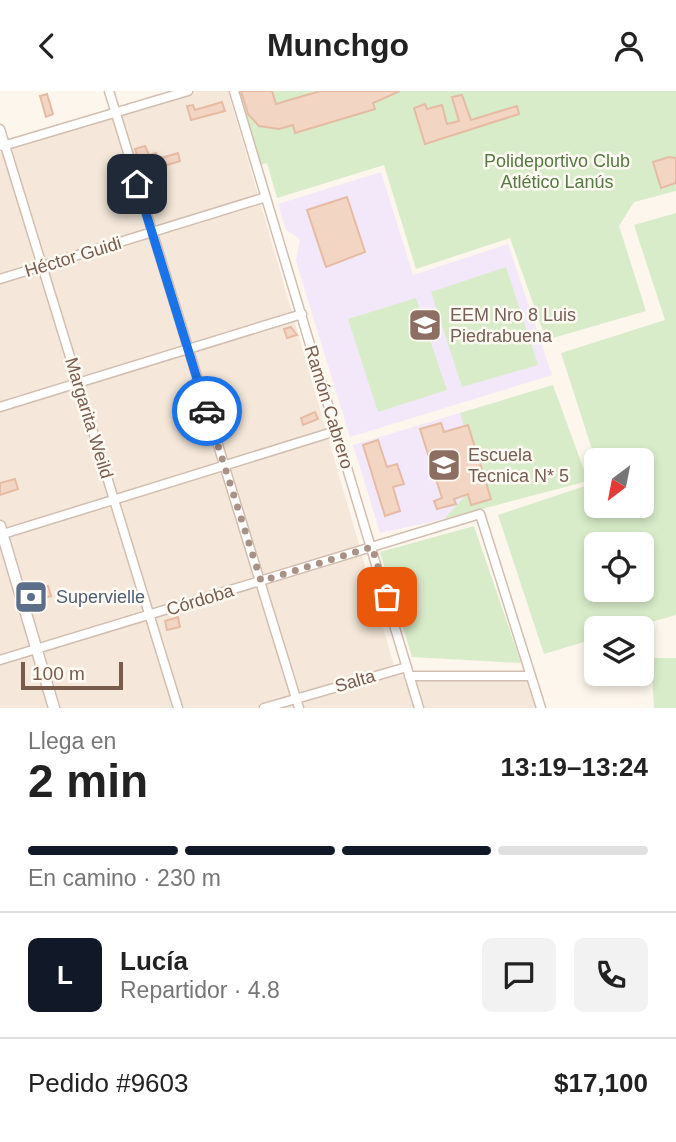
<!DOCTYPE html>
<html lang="es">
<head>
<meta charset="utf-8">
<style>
	:root { --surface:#fff; --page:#f2f2f2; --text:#222; --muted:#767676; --line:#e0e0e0; --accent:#111827 }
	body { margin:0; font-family:Helvetica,sans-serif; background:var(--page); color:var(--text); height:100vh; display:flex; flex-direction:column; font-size:26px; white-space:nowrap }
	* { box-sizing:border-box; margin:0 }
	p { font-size:23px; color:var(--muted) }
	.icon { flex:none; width:38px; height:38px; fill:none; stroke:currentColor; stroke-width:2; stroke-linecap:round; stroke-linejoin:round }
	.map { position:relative; height:617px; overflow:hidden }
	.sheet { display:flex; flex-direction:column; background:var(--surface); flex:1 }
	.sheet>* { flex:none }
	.needle { width:46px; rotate:212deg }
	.fabs { position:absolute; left:584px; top:357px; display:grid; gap:14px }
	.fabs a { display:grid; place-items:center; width:70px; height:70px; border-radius:10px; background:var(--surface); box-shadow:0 4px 10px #0003; font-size:35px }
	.scale { position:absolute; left:21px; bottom:18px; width:102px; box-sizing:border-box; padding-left:7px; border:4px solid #7a5c4d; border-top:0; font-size:19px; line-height:24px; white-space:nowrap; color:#7a5c4d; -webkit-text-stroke:5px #fffaf3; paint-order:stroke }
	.pin { position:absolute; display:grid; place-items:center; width:60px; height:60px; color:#fff; margin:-30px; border-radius:14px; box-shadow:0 4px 10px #0006 }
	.courier { position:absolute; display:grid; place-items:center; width:70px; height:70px; margin:-35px; border:5px solid #1a73e8; border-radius:50%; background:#fff; color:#222; box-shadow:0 2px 9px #0007 }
	.overview em { font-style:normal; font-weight:700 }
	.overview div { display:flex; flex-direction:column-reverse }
	.overview { display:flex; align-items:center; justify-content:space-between; height:119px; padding:0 28px }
	h1 { font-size:46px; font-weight:700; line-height:52px }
	.bar { display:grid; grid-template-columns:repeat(4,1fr); gap:10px 7px; align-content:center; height:84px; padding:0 28px }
	.bar i { height:9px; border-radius:5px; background:var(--line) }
	.bar .active { background:var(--accent) }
	.bar p { grid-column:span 4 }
	.line { display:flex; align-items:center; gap:18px; padding:0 28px; border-top:2px solid var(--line) }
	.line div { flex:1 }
	.round { display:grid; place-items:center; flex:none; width:74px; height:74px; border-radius:10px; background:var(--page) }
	header { display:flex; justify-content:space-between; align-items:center; height:91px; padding:0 28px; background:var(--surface); font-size:32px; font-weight:700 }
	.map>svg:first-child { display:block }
	.residential { fill:#f5e8da }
	.education { fill:#f3e8fa }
	.green { fill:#d8ecc9; fill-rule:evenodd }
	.building { fill:#f3d5c3; stroke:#e6bba3; stroke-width:2 }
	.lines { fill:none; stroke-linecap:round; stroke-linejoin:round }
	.minor-casing { stroke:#d1beb0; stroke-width:11 }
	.tertiary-casing { stroke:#d1beb0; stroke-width:13 }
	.minor { stroke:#fff; stroke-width:8 }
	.tertiary { stroke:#fff; stroke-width:10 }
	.done { stroke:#a89285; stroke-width:7; stroke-dasharray:0 12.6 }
	.route { stroke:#1a73e8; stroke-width:9 }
	.labels { text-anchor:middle; stroke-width:5; stroke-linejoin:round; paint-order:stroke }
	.park-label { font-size:18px; fill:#537a41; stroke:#fffaf3 }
	.street-label { font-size:18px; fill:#7a5c4d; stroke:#fffaf3 }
	.education-label { font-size:18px; fill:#785e54; stroke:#fffaf3; text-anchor:start }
	.service-label { font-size:18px; fill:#4e5e75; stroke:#fffaf3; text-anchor:start }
</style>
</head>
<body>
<header><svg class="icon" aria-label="back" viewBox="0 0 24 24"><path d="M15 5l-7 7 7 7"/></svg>Munchgo<svg class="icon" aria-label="person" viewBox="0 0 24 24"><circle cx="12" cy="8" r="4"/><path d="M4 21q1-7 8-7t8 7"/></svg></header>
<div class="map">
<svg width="676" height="617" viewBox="0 0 676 617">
	<rect width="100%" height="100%" fill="#fdf6ec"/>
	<path class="residential" d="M194 0H228L397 585 536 582 543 617H0V61Z"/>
	<path class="education" d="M381 81 413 184 508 153 552 284 350 346 296 170 300 148 286 139 278 113Z
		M553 294 480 388 444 428 380 442 353 354Z"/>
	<path class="green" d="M238 0H676V100L634 111 619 135 646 220 546 249 510 147 416 178 384 74 277 107 267 72 261 74Z
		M676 122V524L630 537H597V547L544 563 498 424 597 391V415H642V369H597V374L561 262 665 229 634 134ZM597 453H642V499H597Z
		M506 176 538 274 462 296 431 201Z
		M416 207 447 299 378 321 348 228Z
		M553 294 588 390 444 428 480 388 460 322Z
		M474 435 521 572 412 566 380 461Z
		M651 567H676V617H654Z"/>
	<path class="building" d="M241 0H272L276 13 320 0H400L373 12 375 18 295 42 293 34 279 38 259 35 248 23Z
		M47 3 53 23 46 26 40 5Z
		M462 4 471 29 517 15 519 23 425 53 414 17 425 13 427 18 442 14 447 33 459 30 452 6Z
		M222 11 225 20 191 29 187 15 193 14 195 19Z
		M145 55 149 64 156 62 158 68 178 62 180 70 148 80 143 65 138 67 135 58Z
		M669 66 676 67V92L661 97 653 71Z
		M347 106 365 161 326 176 307 119Z
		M291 236 297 244 287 247 284 238Z
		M315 321 318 328 303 334 301 327Z
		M441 332 444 341 468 334 491 408 471 414 468 403 454 408 456 413 437 418 434 410 442 407 420 338Z
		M378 349 387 376 397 373 404 393 393 396 400 420 385 425 363 354Z
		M15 388 18 398 0 404V392Z
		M48 495 51 505 31 511 28 501Z
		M178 526 180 536 167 539 165 530Z"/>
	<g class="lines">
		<defs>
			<path id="minor" d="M109 0 299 617
				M234 0 419 617
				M0 38 178 617
				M3 55 188 0
				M0 188 266 106
				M0 316 302 223
				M0 444 336 340
				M0 569 480 423 541 617
				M409 585H531
				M264 617 407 576"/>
			<path id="tertiary" d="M0 435 54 617"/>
		</defs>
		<use href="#minor" class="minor-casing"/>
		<use href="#tertiary" class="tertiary-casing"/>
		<use href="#minor" class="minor"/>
		<use href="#tertiary" class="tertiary"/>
	</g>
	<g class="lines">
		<path class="done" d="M207 320 261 490 372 456 387 506"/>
		<path class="route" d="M137 93 207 320"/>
	</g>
	<defs>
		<symbol id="school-square" viewBox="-11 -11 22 22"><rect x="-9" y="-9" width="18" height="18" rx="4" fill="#8d6e63" stroke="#fffaf3"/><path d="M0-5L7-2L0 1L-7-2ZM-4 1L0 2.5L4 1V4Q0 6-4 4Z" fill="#fff"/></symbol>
		<symbol id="bank-square" viewBox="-11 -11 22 22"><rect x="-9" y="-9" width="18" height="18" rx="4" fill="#5c6f8a" stroke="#fffaf3"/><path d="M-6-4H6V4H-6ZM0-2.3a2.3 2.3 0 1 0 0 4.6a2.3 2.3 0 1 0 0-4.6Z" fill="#fff"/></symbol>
	</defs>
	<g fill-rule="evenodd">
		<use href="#school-square" x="406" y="215" width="38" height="38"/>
		<use href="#school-square" x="425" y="355" width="38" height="38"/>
		<use href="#bank-square" x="12" y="487" width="38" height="38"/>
	</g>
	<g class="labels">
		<g class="park-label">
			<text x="557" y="76">Polideportivo Club<tspan x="557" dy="21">Atlético Lanús</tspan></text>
		</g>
		<g class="street-label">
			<text transform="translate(73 166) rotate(-17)" y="6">Héctor Guidi</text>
			<text transform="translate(329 316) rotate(73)" y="6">Ramón Cabrero</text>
			<text transform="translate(89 327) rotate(73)" y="6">Margarita Weild</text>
			<text transform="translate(200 509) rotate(-17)" y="6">Córdoba</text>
			<text transform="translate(355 590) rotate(-16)" y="6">Salta</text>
		</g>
		<g class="education-label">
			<text x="450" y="230">EEM Nro 8 Luis<tspan x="450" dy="21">Piedrabuena</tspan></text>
			<text x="468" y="370">Escuela<tspan x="468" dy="21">Tecnica N* 5</tspan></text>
		</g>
		<g class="service-label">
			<text x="56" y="512">Supervielle</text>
		</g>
	</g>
</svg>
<div class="fabs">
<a><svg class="needle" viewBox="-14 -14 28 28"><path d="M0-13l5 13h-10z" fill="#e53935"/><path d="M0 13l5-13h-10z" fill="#767676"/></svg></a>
<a><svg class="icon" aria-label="locate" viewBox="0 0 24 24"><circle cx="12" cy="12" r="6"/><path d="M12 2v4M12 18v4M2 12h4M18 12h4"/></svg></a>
<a><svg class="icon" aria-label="layers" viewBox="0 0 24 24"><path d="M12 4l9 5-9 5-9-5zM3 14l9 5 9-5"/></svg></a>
</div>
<div class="scale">100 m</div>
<div class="pin" style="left:387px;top:506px;background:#ea580c"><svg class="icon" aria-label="bag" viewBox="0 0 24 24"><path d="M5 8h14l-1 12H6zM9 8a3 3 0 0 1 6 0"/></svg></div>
<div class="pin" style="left:137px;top:93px;background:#1f2937"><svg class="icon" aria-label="home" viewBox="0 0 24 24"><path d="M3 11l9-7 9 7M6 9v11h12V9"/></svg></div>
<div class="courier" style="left:207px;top:320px"><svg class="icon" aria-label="car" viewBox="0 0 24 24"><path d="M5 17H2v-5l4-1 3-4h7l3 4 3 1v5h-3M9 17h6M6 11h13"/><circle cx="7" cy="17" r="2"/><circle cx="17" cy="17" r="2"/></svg></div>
</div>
<section class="sheet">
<div class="overview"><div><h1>2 min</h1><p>Llega en</p></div><em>13:19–13:24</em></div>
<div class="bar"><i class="active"></i><i class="active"></i><i class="active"></i><i></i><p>En camino · 230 m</p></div>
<div class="line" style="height:126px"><b class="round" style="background:var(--accent);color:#fff">L</b><div><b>Lucía</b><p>Repartidor · 4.8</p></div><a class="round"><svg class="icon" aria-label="chat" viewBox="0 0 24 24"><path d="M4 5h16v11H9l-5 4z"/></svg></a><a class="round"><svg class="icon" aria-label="phone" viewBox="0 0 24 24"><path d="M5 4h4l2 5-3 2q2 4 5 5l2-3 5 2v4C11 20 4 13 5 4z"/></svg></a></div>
<div class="line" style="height:91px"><div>Pedido #9603</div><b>$17,100</b></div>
</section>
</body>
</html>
